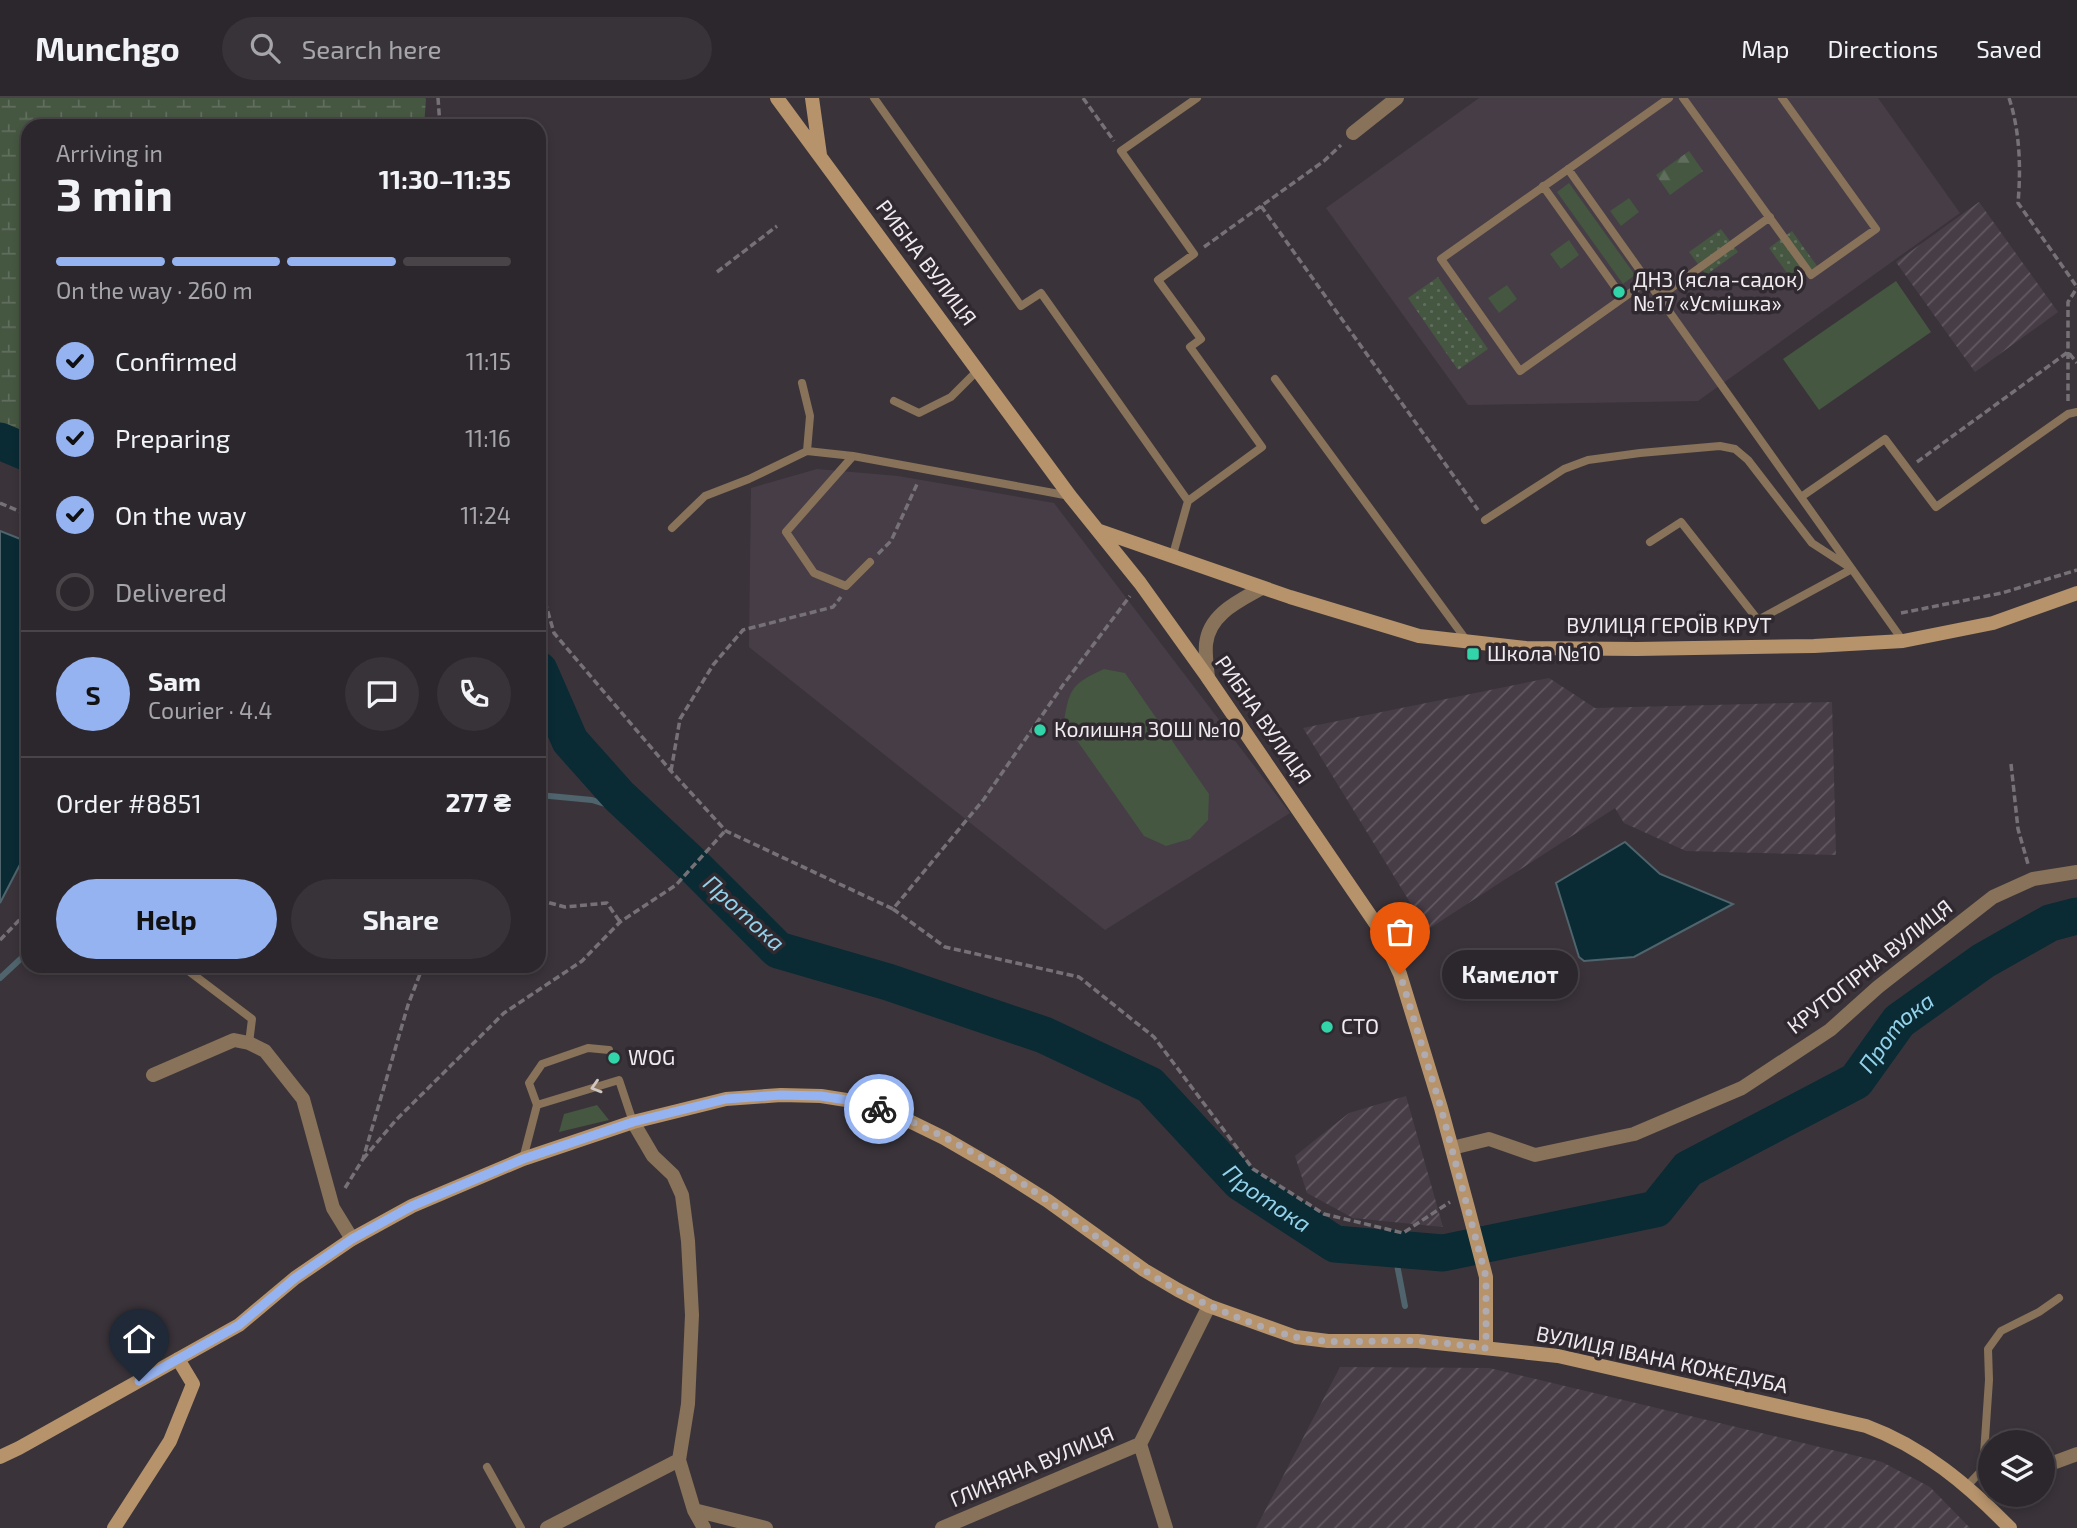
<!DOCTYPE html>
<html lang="en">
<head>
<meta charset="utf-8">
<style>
	:root { --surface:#2c272c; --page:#383338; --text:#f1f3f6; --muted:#a6a5a9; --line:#484448; --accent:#95b2f1 }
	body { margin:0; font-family:"Exo 2",sans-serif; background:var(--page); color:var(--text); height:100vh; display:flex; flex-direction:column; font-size:26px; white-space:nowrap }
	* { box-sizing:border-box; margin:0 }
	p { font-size:23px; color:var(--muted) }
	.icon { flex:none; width:38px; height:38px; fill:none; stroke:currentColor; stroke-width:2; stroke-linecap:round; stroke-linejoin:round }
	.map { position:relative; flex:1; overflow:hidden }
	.drawer { position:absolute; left:21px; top:21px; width:525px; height:854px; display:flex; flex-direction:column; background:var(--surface); border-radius:21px; box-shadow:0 4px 10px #0003,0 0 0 2px var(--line) }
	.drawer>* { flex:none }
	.buttons { position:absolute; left:1978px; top:1332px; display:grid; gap:14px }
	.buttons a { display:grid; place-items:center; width:77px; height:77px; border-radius:50%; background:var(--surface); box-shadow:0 4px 10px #0003,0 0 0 2px var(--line); font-size:35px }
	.pin { position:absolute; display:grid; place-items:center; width:60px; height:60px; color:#fff; margin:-72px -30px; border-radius:50% 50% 50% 0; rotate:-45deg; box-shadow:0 0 7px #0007 }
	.pin .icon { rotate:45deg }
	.courier { position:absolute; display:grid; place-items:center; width:70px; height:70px; margin:-35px; border:5px solid #95b2f1; border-radius:50%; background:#fff; color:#222; box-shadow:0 2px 9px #0007 }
	.bubble { position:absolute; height:49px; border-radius:24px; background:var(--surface); box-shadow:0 4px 10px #0003,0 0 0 2px var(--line); font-size:23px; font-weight:700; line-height:49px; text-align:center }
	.headline em { font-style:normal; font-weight:700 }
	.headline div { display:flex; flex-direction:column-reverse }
	.headline { display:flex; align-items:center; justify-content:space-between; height:119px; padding:0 35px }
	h1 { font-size:46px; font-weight:700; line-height:52px }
	.bar { display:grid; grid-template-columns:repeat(4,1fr); gap:10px 7px; align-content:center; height:84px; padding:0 35px }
	.bar i { height:9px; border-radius:5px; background:var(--line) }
	.bar .active { background:var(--accent) }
	.bar p { grid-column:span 4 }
	.line { display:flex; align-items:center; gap:18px; padding:0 35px; border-top:2px solid var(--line) }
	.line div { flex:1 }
	.round { display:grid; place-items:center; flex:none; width:74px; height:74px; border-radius:37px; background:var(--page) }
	ol { padding:0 35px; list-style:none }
	li { display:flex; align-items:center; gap:21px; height:77px }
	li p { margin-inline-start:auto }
	li .icon { padding:7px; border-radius:50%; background:var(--accent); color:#111; stroke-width:4 }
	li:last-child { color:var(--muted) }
	li i { width:38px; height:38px; border:4px solid var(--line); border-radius:50% }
	.primary-button { display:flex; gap:14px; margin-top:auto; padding:14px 35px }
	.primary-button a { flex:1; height:80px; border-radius:42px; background:var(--accent); color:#111; font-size:28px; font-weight:700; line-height:80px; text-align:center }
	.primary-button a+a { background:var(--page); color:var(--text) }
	header { display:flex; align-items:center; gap:42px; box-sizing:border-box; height:98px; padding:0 35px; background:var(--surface); border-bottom:2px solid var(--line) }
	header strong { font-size:33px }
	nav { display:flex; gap:38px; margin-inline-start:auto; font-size:24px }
	.search { width:490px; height:63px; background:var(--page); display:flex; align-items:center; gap:18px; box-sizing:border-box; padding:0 24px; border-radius:38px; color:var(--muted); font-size:26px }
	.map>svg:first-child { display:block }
	.built { fill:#473d47 }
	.industrial { fill:url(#industrial-furrows) }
	.grass { fill:#455641 }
	.forest { fill:url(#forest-firs) }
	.wetland { fill:url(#wetland-marsh) }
	.park { fill:url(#park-dots) }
	.water { fill:#0a2a34; stroke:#4f646c; stroke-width:2 }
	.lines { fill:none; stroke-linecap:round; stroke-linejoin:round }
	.stream { stroke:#4f646c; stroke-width:6 }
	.river { stroke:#0a2a34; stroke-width:37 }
	.path { stroke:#767176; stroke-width:3.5; stroke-dasharray:7 3.5; stroke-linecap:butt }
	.lane { stroke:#887259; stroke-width:8 }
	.street { stroke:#887259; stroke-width:14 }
	.secondary { stroke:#b6936b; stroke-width:14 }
	.oneway { stroke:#d0c7c2 }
	.done { stroke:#b0abb0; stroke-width:7; stroke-dasharray:0 12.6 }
	.route { stroke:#95b2f1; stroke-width:9 }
	.poi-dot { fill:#32d4a9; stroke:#302a30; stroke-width:2.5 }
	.labels { text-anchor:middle; stroke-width:7; stroke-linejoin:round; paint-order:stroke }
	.street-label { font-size:21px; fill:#efebef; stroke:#302a30 }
	.poi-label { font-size:21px; fill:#efebef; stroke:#302a30; text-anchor:start }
	.water-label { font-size:23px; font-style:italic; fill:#93d2ea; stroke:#302a30 }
</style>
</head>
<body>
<header>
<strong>Munchgo</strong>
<div class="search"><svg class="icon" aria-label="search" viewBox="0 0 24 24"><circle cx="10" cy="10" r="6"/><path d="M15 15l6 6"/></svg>Search here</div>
<nav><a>Map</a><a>Directions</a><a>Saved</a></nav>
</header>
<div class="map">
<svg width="2077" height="1430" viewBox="0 0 2077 1430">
	<defs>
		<pattern id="industrial-furrows" width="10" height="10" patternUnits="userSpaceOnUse" patternTransform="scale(1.75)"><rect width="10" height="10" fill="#473d47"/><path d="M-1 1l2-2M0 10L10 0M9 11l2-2" fill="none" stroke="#625962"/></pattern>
		<pattern id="forest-firs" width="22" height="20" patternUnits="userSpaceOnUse" patternTransform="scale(1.75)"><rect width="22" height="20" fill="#455641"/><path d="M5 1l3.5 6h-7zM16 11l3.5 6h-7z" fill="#606e5d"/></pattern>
		<pattern id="wetland-marsh" width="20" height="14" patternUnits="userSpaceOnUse" patternTransform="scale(1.75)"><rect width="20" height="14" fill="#455641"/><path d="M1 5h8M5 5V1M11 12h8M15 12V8" fill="none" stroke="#606e5d"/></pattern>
		<pattern id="park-dots" width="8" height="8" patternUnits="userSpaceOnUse" patternTransform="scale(1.75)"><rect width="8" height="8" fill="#455641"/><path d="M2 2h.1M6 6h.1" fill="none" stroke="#606e5d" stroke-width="1.8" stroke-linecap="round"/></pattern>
	</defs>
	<rect width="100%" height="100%" fill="#3a343a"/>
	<path class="built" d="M1479 0H1878L1960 115 1698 303 1468 307 1326 110Z
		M817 371 898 378 1054 405 1290 715 1105 832 749 549 751 390Z"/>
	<path class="industrial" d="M1979 104 2058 214 1975 274 1896 164Z
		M1549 580 1595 610 1832 604 1836 757 1686 753 1624 725 1615 710 1427 832 1303 630Z
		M1406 998 1443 1129 1353 1120 1307 1095 1295 1058 1349 1015Z
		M1340 1269 1489 1270 1882 1364 1930 1389 1970 1430H1256Z"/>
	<path class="grass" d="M1569 85 1635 177 1623 186 1557 94Z
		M1629 100 1639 114 1621 128 1610 113Z
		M1569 142 1579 157 1561 171 1550 156Z
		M1896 183 1931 234 1819 312 1783 261Z
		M1507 187 1517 201 1499 215 1488 200Z
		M1104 571 1125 575 1209 696 1208 722 1190 741 1166 748 1144 738 1064 624C1069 590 1073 585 1104 571Z
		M597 1007 609 1022 559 1034 564 1016Z"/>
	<path class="forest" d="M1689 53 1703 73 1670 97 1656 77Z"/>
	<path class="wetland" d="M0 0H425L426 1 424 28H28V355L0 343Z"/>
	<path class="park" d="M1721 131 1738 154 1706 177 1689 154Z
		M1792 133 1817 168 1794 185 1769 150Z
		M1438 179 1488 251 1458 272 1408 200Z"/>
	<path class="water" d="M0 433 28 444V710L26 755 0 805Z
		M1625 744 1660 776 1733 806 1634 859 1584 863 1579 859 1556 785Z"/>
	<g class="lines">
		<path class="stream" d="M539 697 592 702 637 716
			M0 880 28 854
			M1394 1151 1405 1208"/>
		<g class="river">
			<path d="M0 343 28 355"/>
			<path id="s1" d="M539 572 570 643 619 698 694 768 778 852 888 884 1044 937 1150 987 1240 1084 1335 1146 1443 1155 1656 1111 1688 1071 1856 983 1899 923 1983 863 2050 825 2077 818"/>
		</g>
		<path class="path" d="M438 0 440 28
			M1083 0 1114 43
			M2009 0C2020 33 2021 71 2018 105L2077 189
			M1261 108 1478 412
			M1204 149 1324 63 1341 47
			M717 174 777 128
			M2068 303V204L2077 190
			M1917 364 2068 254 2077 265
			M0 405 28 417
			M878 456 891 443 918 384
			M539 483 554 535 671 673 726 733 893 811 984 701 1063 587 1130 498
			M1901 515 2002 495 2077 472
			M2011 666 2018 731 2028 766
			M671 673 680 621 713 567 743 532 833 509 841 499
			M539 802 565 809 607 805 620 824
			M893 811 945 849 1079 879 1154 939 1253 1071 1324 1116 1403 1135 1450 1104
			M0 842 28 813
			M363 1061 396 1022 504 915 582 863 620 824 676 787 725 733
			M345 1090 363 1061 408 907 423 868"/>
		<path class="lane" d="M874 0 1021 208 1041 195 1188 403
			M1683 0 1811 177 1876 131 1782 0
			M1568 71 1903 543
			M1543 88 1623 200
			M1647 183 1520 273 1441 161 1669 0
			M1659 199 1770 119
			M1275 281 1467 543
			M802 285 810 318 807 353
			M894 303 919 315 951 299 979 271
			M853 358 1070 398
			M1801 399 1885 341 1936 409 2068 316 2077 314
			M1485 422 1564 371 1588 362 1640 355 1720 348 1735 351 1748 362 1812 445 1852 471 1758 522 1681 424 1650 444
			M672 430 705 398 749 381 807 353 853 358 786 434 814 475 846 488 870 464
			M1172 460 1188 403 1262 349 1190 249 1201 241 1158 182 1194 156 1121 53 1197 0
			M182 868 252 921 249 945
			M537 1007 529 985 542 966 588 950 609 952
			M523 1061 537 1007 619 982 633 1024
			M487 1369 521 1430
			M1967 1388 1983 1371 1989 1282 1988 1251 2001 1233 2039 1214 2059 1200"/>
		<path class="street" d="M1353 35 1397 0
			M1208 580C1207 569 1205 557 1206 546 1209 516 1239 503 1262 490
			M153 977 234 942 249 945 265 953 303 1001 333 1110 352 1141
			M633 1024 653 1058 673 1077 682 1097 688 1143 692 1217 688 1306 679 1362 694 1412 704 1430
			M1452 1050 1489 1041 1535 1057 1634 1036 1742 990 1830 932 1878 889 1993 799 2033 781 2077 774
			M2042 1369 2077 1356
			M694 1412 766 1430
			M547 1430 679 1362
			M942 1430 1140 1346
			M1166 1430 1140 1346 1209 1208"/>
		<path class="secondary" d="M777 0 1070 398 1140 485 1208 580 1378 829 1400 876 1441 1010 1468 1110 1486 1179V1250
			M812 0 820 57
			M1100 433 1290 499 1419 538 1526 550 1637 551 1814 548 1903 543 1993 525 2077 495
			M0 1359 19 1350 239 1227 295 1180 352 1141 412 1108 523 1061 633 1024 726 1001 781 997 821 998 859 1004 897 1017 944 1040 999 1072 1048 1103 1144 1172 1178 1192 1209 1208 1296 1239 1328 1243H1418L1558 1258 1866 1328C1923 1349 1968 1387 2010 1430
			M114 1430 170 1343 193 1286 178 1261"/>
	</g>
	<defs><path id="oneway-chevron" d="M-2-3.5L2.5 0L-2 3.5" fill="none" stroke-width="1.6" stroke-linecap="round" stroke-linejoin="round" transform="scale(1.75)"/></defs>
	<use class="oneway" href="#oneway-chevron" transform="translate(596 989) rotate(163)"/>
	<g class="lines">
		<path class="done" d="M879 1011C934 1029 1004 1071 1051 1105 1102 1142 1152 1184 1211 1208 1238 1220 1267 1232 1296 1239 1336 1248 1377 1241 1418 1243 1441 1244 1463 1248 1486 1250V1179L1441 1010 1400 876"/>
		<path class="route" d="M139 1283 239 1227 295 1180 352 1141 412 1108 523 1061 633 1024 726 1001 781 997 821 998 859 1004 879 1011"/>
	</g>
	<g class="poi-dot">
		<circle cx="1619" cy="194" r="7"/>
		<rect x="1466" y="549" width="14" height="14" rx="3.5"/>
		<circle cx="1040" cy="632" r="7"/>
		<circle cx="1327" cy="929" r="7"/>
		<circle cx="614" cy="960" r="7"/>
	</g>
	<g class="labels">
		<g class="street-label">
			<text transform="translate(926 165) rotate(53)" y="7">РИБНА ВУЛИЦЯ</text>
			<text x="1669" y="535">ВУЛИЦЯ ГЕРОЇВ КРУТ</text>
			<text transform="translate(1263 622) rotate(55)" y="7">РИБНА ВУЛИЦЯ</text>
			<text transform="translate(1870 869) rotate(-38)" y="7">КРУТОГІРНА ВУЛИЦЯ</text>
			<text transform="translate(1662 1262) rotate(12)" y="7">ВУЛИЦЯ ІВАНА КОЖЕДУБА</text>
			<text transform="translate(1032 1369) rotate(-23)" y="7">ГЛИНЯНА ВУЛИЦЯ</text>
		</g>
		<g class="poi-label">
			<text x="1633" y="189">ДНЗ (ясла-садок)<tspan x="1633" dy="24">№17 «Усмішка»</tspan></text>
			<text x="1487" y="563">Школа №10</text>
			<text x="1054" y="639">Колишня ЗОШ №10</text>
			<text x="1341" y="936">СТО</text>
			<text x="628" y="967">WOG</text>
		</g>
		<g class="water-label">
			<text transform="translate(744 815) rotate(42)" y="8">Протока</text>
			<text dy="8" stroke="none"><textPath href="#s1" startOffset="1645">Протока</textPath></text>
			<text dy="8" stroke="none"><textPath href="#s1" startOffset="933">Протока</textPath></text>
		</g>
	</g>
</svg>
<div class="buttons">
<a><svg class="icon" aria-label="layers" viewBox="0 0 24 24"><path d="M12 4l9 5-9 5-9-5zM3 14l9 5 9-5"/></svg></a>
</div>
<div class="pin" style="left:1400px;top:876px;background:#ea580c"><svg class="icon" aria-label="bag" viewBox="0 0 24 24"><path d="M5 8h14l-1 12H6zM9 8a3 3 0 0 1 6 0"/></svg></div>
<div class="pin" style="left:139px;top:1283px;background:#1f2937"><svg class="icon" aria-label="home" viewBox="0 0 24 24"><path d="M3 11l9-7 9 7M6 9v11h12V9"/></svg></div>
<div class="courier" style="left:879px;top:1011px"><svg class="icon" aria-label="bike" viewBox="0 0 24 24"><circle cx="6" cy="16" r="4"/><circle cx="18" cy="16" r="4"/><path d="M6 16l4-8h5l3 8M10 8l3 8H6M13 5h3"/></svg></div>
<div class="bubble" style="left:1442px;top:852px;width:136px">Камєлот</div>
<section class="drawer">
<div class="headline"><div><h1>3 min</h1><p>Arriving in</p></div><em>11:30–11:35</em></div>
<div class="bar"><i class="active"></i><i class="active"></i><i class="active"></i><i></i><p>On the way · 260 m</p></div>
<ol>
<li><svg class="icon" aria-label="check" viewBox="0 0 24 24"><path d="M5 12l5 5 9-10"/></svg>Confirmed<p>11:15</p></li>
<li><svg class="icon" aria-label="check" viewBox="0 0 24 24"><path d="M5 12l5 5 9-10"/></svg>Preparing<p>11:16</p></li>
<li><svg class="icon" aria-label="check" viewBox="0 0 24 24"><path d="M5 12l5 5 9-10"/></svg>On the way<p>11:24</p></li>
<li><i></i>Delivered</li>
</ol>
<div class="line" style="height:126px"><b class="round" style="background:var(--accent);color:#111">S</b><div><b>Sam</b><p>Courier · 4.4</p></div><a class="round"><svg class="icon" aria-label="chat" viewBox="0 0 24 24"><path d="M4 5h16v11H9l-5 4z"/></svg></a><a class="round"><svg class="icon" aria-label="phone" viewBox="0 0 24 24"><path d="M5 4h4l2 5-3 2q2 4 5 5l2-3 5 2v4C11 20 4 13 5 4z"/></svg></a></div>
<div class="line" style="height:91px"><div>Order #8851</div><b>277 ₴</b></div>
<div class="primary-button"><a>Help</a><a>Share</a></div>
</section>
</div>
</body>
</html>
